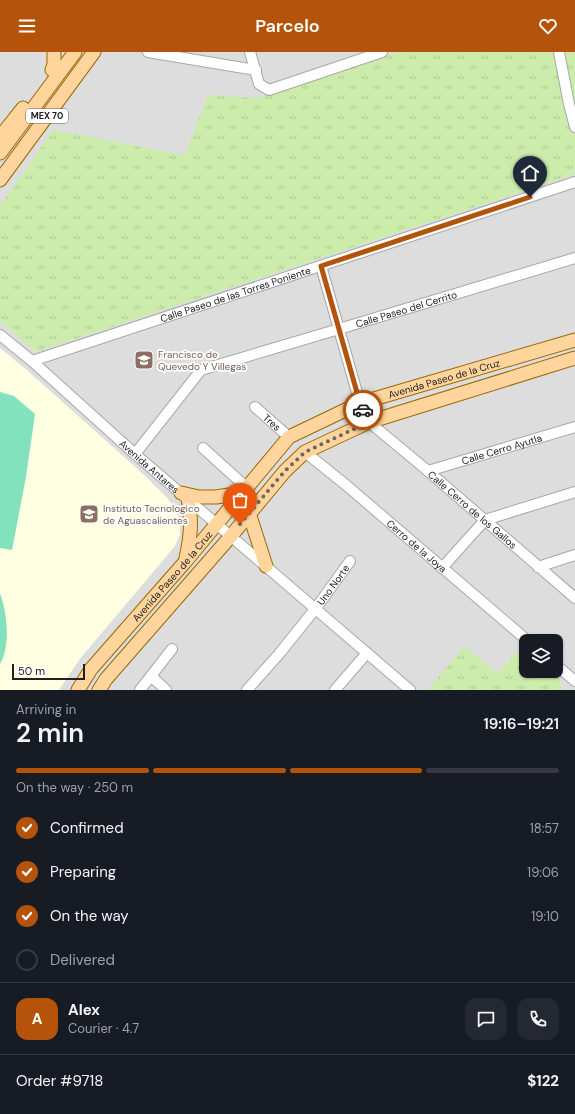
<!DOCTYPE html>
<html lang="en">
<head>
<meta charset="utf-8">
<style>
	:root { --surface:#171b24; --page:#242831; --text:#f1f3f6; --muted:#9ea1a6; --line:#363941; --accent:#b45309 }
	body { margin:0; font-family:"DM Sans",sans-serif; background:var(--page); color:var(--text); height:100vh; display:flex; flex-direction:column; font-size:15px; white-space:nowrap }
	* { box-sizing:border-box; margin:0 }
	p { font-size:13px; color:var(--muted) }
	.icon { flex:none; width:22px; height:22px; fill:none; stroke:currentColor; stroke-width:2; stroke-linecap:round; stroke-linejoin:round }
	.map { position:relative; height:638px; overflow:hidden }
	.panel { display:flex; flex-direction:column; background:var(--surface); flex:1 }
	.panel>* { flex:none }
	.fabs { position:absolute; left:519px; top:582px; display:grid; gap:8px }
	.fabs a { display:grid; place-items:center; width:44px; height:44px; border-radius:8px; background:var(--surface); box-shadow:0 1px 3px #0004; font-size:20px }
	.scale { position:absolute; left:12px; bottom:10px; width:73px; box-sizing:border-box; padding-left:4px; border:2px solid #202020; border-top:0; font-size:11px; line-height:14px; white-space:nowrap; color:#202020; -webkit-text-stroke:3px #fff; paint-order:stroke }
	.pin { position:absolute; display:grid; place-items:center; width:34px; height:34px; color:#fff; margin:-41px -17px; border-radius:50% 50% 50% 0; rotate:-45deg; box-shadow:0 0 4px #0007 }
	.pin .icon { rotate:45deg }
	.courier { position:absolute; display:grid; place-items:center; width:40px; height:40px; margin:-20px; border:3px solid #b45309; border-radius:50%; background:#fff; color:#222; box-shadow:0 1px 5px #0007 }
	.summary em { font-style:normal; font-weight:600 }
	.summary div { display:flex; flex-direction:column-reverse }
	.summary { display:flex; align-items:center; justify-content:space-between; height:68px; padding:0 16px }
	h1 { font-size:26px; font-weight:600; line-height:30px }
	.bar { display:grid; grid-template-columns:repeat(4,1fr); gap:6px 4px; align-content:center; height:48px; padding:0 16px }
	.bar i { height:5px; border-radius:3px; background:var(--line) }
	.bar .current { background:var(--accent) }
	.bar p { grid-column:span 4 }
	.line { display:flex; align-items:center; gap:10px; padding:0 16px; border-top:1px solid var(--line) }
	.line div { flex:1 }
	.round { display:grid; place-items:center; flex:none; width:42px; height:42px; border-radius:12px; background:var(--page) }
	ol { padding:0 16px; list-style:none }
	li { display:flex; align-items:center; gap:12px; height:44px }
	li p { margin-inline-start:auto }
	li .icon { padding:4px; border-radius:50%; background:var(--accent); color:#fff; stroke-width:4 }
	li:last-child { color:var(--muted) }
	li i { width:22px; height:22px; border:2px solid var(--line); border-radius:50% }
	header { display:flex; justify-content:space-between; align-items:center; height:52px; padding:0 16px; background:var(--accent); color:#fff; font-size:18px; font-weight:600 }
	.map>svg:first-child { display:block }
	.residential { fill:#dedddd; fill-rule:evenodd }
	.education { fill:#ffffe1 }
	.grass { fill:url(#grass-tufts) }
	.pitch { fill:#82e2be }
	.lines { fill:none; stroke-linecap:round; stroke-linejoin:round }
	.minor-casing { stroke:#a7a7a7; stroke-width:12 }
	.major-casing { stroke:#9c6900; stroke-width:15 }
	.minor { stroke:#fff; stroke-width:10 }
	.major { stroke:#ffd59d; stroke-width:13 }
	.done { stroke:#696865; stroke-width:4; stroke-dasharray:0 7.2 }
	.route { stroke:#b45309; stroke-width:5 }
	.labels { text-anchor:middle; stroke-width:3.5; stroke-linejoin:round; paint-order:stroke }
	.shield { fill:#fff; stroke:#636363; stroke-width:1 }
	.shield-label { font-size:9px; font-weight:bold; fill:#202020 }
	.street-label { font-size:10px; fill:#202020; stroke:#fff }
	.education-label { font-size:10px; fill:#785e54; stroke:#fff; text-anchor:start }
</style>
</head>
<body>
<header><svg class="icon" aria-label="menu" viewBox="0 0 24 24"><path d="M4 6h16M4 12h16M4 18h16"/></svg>Parcelo<svg class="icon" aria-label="heart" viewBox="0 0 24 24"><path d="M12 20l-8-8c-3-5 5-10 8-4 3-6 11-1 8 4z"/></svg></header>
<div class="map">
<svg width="575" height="638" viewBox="0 0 575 638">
	<defs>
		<pattern id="grass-tufts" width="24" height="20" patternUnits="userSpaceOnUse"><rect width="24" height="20" fill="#cbecab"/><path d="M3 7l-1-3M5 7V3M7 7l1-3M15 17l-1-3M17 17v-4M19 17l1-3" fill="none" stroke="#aeca93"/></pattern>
	</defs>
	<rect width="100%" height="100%" fill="#f1ede6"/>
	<path class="residential" d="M0 0H575V638H0ZM526 589H556V619H526Z"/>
	<path class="education" d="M0 296 28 319 142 421 168 447 175 456 180 468V482L175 494 79 608 59 638H0Z"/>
	<path class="grass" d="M399 0H575V122L36 300 0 269V154L53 78 185 103 208 43 258 46Z
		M464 594 497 621 520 597 526 602V619C542 619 559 615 562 636L561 638H428Z"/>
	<path class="pitch" d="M0 340 14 344 35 362 26 425 12 498 0 496Z
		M0 541C7 560 11 594 0 612Z"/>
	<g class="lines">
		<defs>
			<g id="minor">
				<path d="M148 0 256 18"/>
				<path d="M250 0 259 32 269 38 382 0"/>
				<path d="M559 0 569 52 575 75"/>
				<path id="s1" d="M321 214 360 351 369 370 428 419 575 546"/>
				<path id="s2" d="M0 283 32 309 135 402 410 638"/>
				<path id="s3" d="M32 309 575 130"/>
				<path id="s4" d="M255 355 289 385"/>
				<path d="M203 396 246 435"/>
				<path id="s5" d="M305 400 346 433 528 589"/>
				<path id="s6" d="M135 402 201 318 339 277 575 206"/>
				<path id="s7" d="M428 419 575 375"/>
				<path d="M538 515 575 503"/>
				<path d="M442 516 485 468 575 440"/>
				<path d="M556 613 575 629"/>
				<path d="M151 624 166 638"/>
				<path d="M140 638 172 597"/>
				<path id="s8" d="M247 638 279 602 316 556 350 509"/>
				<path d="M335 638 367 601"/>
			</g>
			<g id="major">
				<path d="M52 18 54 12V0"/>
				<path d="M0 85 23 56"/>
				<path d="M0 101 75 0"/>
				<path d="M0 128 94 0"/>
				<path d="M181 441 199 445H216L242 441"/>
				<path d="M249 461 266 514"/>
				<path d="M186 506C191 483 192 470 188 447"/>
				<path id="s9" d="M78 638 91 617 185 510 289 385 360 351 575 288"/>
				<path d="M99 638 106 627 231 484 285 419 305 400 369 370 575 306"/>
			</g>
		</defs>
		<use href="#minor" class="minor-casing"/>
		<use href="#major" class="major-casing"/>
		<use href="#minor" class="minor"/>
		<use href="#major" class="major"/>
	</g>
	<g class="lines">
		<path class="done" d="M240 472 285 419 305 400 369 370 363 358"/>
		<path class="route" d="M363 358 360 351 321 214 530 145"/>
	</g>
	<defs>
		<symbol id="school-square" viewBox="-11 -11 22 22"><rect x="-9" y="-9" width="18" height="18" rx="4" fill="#8d6e63" stroke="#fff"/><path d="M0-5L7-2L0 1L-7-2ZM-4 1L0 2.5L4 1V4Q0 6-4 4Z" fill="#fff"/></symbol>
		<symbol id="university-square" viewBox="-11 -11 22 22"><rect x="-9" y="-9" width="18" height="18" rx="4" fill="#8d6e63" stroke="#fff"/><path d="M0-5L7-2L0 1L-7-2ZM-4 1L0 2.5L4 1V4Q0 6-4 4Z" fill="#fff"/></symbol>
	</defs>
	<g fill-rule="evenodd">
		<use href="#school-square" x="133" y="297" width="22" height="22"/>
		<use href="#university-square" x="78" y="451" width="22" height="22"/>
	</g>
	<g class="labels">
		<rect class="shield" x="26" y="57" width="42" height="14" rx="3"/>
		<g class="shield-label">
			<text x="47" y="67">MEX 70</text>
		</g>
		<g class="street-label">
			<text dy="4" stroke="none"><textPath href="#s3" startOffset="214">Calle Paseo de las Torres Poniente</textPath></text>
			<text dy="4" stroke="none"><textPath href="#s6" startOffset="321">Calle Paseo del Cerrito</textPath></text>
			<text dy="4" stroke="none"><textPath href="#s9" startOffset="496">Avenida Paseo de la Cruz</textPath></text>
			<text dy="4" stroke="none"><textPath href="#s4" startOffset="23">Tres</textPath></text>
			<text dy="4" stroke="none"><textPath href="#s7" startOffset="77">Calle Cerro Ayutla</textPath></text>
			<text dy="4" stroke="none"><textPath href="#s2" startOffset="199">Avenida Antares</textPath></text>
			<text dy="4" stroke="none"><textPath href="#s1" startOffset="299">Calle Cerro de los Gallos</textPath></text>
			<text dy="4" stroke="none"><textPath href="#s5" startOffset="146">Cerro de la Joya</textPath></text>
			<text dy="4" stroke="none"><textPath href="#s9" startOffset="148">Avenida Paseo de la Cruz</textPath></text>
			<text dy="4" stroke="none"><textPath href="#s8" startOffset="136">Uno Norte</textPath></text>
		</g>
		<g class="education-label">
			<text x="158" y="306">Francisco de<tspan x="158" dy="12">Quevedo Y Villegas</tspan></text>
			<text x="103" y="460">Instituto Tecnologico<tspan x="103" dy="12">de Aguascalientes</tspan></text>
		</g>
	</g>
</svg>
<div class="fabs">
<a><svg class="icon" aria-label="layers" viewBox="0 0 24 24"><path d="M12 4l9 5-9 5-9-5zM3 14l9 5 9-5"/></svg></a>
</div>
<div class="scale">50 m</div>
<div class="pin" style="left:240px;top:472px;background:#ea580c"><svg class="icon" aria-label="bag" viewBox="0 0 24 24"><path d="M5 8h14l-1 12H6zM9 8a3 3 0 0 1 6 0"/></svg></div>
<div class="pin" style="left:530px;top:145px;background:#1f2937"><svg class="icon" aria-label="home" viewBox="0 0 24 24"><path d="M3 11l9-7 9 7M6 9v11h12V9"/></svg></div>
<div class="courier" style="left:363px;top:358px"><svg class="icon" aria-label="car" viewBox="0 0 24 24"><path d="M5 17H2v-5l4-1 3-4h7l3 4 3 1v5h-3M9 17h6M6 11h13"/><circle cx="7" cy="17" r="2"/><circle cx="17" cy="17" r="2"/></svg></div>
</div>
<section class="panel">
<div class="summary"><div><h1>2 min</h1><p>Arriving in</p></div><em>19:16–19:21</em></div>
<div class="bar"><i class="current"></i><i class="current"></i><i class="current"></i><i></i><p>On the way · 250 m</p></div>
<ol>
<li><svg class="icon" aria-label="check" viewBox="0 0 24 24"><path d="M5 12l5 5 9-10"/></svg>Confirmed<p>18:57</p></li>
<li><svg class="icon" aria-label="check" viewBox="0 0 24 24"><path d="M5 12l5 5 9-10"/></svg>Preparing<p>19:06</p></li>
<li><svg class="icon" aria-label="check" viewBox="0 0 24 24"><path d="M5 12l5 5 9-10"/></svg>On the way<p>19:10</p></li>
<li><i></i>Delivered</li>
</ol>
<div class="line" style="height:72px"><b class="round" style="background:var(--accent);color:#fff">A</b><div><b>Alex</b><p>Courier · 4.7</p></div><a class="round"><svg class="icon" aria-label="chat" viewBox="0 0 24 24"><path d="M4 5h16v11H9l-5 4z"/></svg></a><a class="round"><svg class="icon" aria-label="phone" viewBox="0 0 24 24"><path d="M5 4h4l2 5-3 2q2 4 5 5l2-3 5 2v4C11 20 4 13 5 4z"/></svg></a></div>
<div class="line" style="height:52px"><div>Order #9718</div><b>$122</b></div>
</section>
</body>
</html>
